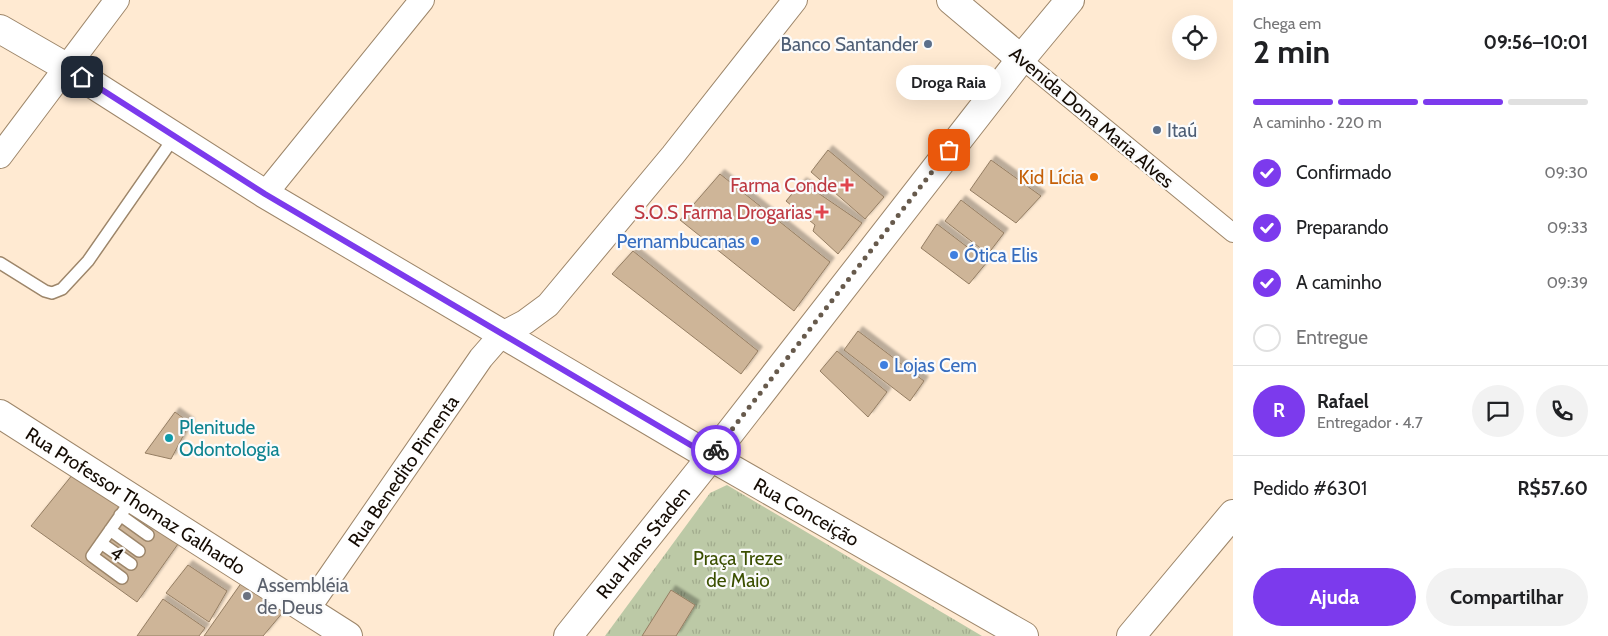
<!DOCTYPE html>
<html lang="pt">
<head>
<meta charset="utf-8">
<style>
	:root { --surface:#fff; --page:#f2f2f2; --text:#202124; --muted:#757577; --line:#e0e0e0; --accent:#7c3aed }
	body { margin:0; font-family:Cabin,sans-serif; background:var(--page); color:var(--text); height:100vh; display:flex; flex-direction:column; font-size:19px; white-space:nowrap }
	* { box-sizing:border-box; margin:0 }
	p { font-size:16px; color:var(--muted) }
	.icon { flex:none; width:28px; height:28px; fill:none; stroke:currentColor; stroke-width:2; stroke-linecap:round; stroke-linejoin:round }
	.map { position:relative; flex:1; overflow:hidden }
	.panel { display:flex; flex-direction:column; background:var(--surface); width:375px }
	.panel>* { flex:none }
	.buttons { position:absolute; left:1172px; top:15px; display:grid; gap:10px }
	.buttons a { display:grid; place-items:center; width:45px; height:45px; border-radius:50%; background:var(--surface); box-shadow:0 5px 20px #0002; font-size:25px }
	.pin { position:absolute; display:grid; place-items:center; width:42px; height:42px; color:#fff; margin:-21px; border-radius:10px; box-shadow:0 2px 8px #0006 }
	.courier { position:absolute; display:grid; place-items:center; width:50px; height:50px; margin:-25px; border:4px solid #7c3aed; border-radius:50%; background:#fff; color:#222; box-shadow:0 1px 6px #0007 }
	.bubble { position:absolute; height:35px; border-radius:18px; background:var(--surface); box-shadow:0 5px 20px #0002; font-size:16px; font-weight:700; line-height:35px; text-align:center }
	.summary em { font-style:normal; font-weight:700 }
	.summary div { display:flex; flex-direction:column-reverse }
	.summary { display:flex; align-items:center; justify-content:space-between; height:85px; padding:0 20px }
	h1 { font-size:32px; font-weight:700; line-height:38px }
	.bar { display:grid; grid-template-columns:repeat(4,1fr); gap:8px 5px; align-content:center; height:60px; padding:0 20px }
	.bar i { height:6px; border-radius:4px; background:var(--line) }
	.bar .selected { background:var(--accent) }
	.bar p { grid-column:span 4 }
	.line { display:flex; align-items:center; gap:12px; padding:0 20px; border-top:1px solid var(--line) }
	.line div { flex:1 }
	.round { display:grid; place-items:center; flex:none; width:52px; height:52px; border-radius:26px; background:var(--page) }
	ol { padding:0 20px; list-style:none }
	li { display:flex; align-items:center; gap:15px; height:55px }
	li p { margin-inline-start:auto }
	li .icon { padding:5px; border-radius:50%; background:var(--accent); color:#fff; stroke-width:4 }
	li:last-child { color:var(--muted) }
	li i { width:28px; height:28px; border:2px solid var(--line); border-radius:50% }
	.button { display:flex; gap:10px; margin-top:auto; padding:10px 20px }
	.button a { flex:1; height:58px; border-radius:30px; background:var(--accent); color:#fff; font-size:20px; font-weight:700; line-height:58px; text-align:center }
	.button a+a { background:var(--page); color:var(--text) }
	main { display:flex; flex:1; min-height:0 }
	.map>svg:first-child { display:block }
	.park { fill:url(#park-tufts) }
	.building { fill:#ceb598; stroke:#957e63; filter:url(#shadow) }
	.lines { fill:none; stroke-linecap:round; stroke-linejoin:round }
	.service-casing { stroke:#9d866a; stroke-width:14 }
	.pedestrian-casing { stroke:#9d866a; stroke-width:20 }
	.minor-casing { stroke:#9d866a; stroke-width:26 }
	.tertiary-casing { stroke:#9d866a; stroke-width:30 }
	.secondary-casing { stroke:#9d866a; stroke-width:30 }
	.service { stroke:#fff; stroke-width:11 }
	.pedestrian { stroke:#fff; stroke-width:18 }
	.minor { stroke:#fff; stroke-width:24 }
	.tertiary { stroke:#fff; stroke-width:28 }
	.secondary { stroke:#fff; stroke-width:28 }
	.done { stroke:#675a4c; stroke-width:5; stroke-dasharray:0 9 }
	.route { stroke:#7c3aed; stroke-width:6 }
	.service-dot { fill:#5c6f8a; stroke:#fbfbfb; stroke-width:2 }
	.food-dot { fill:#e8710a; stroke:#fbfbfb; stroke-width:2 }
	.health-dot { fill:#e0444e; stroke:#fbfbfb; stroke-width:2 }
	.shop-dot { fill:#3f7fe0; stroke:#fbfbfb; stroke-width:2 }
	.culture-dot { fill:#0f9aa8; stroke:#fbfbfb; stroke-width:2 }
	.worship-dot { fill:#6b7280; stroke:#fbfbfb; stroke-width:2 }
	.labels { text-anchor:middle; stroke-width:4.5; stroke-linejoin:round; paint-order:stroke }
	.service-label { font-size:19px; fill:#4e5e75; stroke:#fbfbfb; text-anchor:end }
	.street-label { font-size:19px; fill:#150c04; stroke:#fbfbfb }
	.food-label { font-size:19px; fill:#c56008; stroke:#fbfbfb; text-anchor:end }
	.health-label { font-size:19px; fill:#be3a42; stroke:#fbfbfb; text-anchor:end }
	.shop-label { font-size:19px; fill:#366cbe; stroke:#fbfbfb; text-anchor:start }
	.culture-label { font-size:19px; fill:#0d838f; stroke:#fbfbfb; text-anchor:start }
	.park-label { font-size:19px; fill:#3b4f00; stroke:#fbfbfb }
	.worship-label { font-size:19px; fill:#5b616d; stroke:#fbfbfb; text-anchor:start }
</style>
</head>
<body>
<main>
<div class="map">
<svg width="1233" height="636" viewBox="0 0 1233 636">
	<defs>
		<pattern id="park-tufts" width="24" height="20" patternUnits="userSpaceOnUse" patternTransform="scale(1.25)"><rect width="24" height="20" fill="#bcc9a6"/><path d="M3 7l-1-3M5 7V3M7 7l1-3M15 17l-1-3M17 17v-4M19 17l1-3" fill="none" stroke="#a1ab8d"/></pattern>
		<filter id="shadow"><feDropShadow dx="4.5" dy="-4.5" stdDeviation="1" flood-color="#0004"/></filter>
	</defs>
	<rect width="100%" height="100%" fill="#ffead2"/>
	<path class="park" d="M727 485 982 636H605L710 493Z"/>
	<path class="building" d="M828 150 884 197 865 219 811 172Z
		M991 160 1041 196 1016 223 970 190Z
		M720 174 830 262 794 311 680 220Z
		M802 182 862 223 838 254 813 231 815 225 786 201Z
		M961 200 1004 233 988 254 945 221Z
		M937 224 987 262 969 284 921 248Z
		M633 251 758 351 741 374 612 274Z
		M858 331 924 381 910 401 844 350Z
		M837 351 887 392 868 417 820 371Z
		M175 412 190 423 171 459 145 453Z
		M73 474 178 544 137 602 31 526Z
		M188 565 227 591 209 622 166 593Z
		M242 582 284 611 263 636H204Z
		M671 590 695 605 676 636H642Z
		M163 599 205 628 199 636H137Z"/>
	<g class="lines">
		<defs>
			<path id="service" d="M0 263 45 291 52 293 62 289 88 261 175 136
				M120 515 148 535
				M110 530 139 551
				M101 543 131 564
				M122 578 92 556 132 499"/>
			<path id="pedestrian" d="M1021 59 1233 233"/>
			<g id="minor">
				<path d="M0 156 117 0"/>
				<path d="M265 194 422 0"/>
				<path id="s1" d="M307 610 481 358 502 334 525 322 548 305 673 155 795 0"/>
			</g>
			<g id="tertiary">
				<path d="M951 0 1021 59"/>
				<path id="s2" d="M568 636 711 457 1021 59 1070 0"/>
				<path d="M1131 636 1233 514"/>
			</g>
			<g id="secondary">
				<path id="s3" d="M0 29 66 67 265 194 711 457 1024 636"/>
				<path id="s4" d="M0 414 348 636"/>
			</g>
		</defs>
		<use href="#service" class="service-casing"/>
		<use href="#pedestrian" class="pedestrian-casing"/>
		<use href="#minor" class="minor-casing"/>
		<use href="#tertiary" class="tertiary-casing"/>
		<use href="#secondary" class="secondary-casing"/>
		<use href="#service" class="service"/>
		<use href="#pedestrian" class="pedestrian"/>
		<use href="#minor" class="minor"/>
		<use href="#tertiary" class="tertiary"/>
		<use href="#secondary" class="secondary"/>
	</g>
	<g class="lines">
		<path class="done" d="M716 450 949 150"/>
		<path class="route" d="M82 77 265 194 711 457 716 450"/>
	</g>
	<g class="service-dot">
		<circle cx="928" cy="44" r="5"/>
		<circle cx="1157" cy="130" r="5"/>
	</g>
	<circle class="food-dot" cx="1094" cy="177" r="5"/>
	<g class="health-dot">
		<path d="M844.5 177.5h5v5h5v5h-5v5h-5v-5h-5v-5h5z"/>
		<path d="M819.5 204.5h5v5h5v5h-5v5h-5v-5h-5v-5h5z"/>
	</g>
	<g class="shop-dot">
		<circle cx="755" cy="241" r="5"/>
		<circle cx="954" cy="255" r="5"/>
		<circle cx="884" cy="365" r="5"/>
	</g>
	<circle class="culture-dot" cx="169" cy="438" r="5"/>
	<circle class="worship-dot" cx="247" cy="596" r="5"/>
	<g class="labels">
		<g class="service-label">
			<text x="918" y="51">Banco Santander</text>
			<text x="1167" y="137" text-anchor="start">Itaú</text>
		</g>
		<g class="street-label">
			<text transform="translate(1092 117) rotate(40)" y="7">Avenida Dona Maria Alves</text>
			<text dy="7" stroke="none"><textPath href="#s1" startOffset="169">Rua Benedito Pimenta</textPath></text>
			<text dy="7" stroke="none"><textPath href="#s4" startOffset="161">Rua Professor Thomaz Galhardo</textPath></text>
			<text dy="7" stroke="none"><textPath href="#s3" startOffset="940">Rua Conceição</textPath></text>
			<text dy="7" stroke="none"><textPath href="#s2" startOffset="120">Rua Hans Staden</textPath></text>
			<text transform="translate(117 553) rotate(36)" y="7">4</text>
		</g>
		<g class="food-label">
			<text x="1084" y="184">Kid Lícia</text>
		</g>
		<g class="health-label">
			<text x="837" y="192">Farma Conde</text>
			<text x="812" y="219">S.O.S Farma Drogarias</text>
		</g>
		<g class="shop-label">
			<text x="745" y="248" text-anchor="end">Pernambucanas</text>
			<text x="964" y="262">Ótica Elis</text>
			<text x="894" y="372">Lojas Cem</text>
		</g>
		<g class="culture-label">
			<text x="179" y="434">Plenitude<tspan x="179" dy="22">Odontologia</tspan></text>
		</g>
		<g class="park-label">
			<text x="738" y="565">Praça Treze<tspan x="738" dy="22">de Maio</tspan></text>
		</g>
		<g class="worship-label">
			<text x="257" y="592">Assembléia<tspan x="257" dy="22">de Deus</tspan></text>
		</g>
	</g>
</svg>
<div class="buttons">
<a><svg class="icon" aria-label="locate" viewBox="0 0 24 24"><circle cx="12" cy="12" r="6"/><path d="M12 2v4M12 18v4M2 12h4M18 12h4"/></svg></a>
</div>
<div class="pin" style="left:949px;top:150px;background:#ea580c"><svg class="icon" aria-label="bag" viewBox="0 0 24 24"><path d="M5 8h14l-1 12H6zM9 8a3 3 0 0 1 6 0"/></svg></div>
<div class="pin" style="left:82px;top:77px;background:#1f2937"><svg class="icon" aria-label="home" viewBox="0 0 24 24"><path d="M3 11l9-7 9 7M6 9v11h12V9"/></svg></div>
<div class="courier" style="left:716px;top:450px"><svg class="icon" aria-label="bike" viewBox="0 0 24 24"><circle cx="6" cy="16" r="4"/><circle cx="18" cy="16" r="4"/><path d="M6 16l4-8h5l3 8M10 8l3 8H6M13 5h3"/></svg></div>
<div class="bubble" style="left:896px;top:65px;width:105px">Droga Raia</div>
</div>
<section class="panel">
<div class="summary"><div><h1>2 min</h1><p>Chega em</p></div><em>09:56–10:01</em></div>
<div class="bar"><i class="selected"></i><i class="selected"></i><i class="selected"></i><i></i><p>A caminho · 220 m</p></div>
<ol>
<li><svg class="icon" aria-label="check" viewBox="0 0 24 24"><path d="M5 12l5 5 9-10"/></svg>Confirmado<p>09:30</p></li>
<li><svg class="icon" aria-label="check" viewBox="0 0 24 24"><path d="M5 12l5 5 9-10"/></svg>Preparando<p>09:33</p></li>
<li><svg class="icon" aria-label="check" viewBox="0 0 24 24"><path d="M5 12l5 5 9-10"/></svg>A caminho<p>09:39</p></li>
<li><i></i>Entregue</li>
</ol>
<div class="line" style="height:90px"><b class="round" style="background:var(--accent);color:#fff">R</b><div><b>Rafael</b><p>Entregador · 4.7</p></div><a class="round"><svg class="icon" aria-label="chat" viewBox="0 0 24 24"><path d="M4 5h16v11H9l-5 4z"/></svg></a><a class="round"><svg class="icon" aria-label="phone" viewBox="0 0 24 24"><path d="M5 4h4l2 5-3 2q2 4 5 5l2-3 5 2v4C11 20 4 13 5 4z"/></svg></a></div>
<div class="line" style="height:65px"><div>Pedido #6301</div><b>R$57.60</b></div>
<div class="button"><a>Ajuda</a><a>Compartilhar</a></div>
</section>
</main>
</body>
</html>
